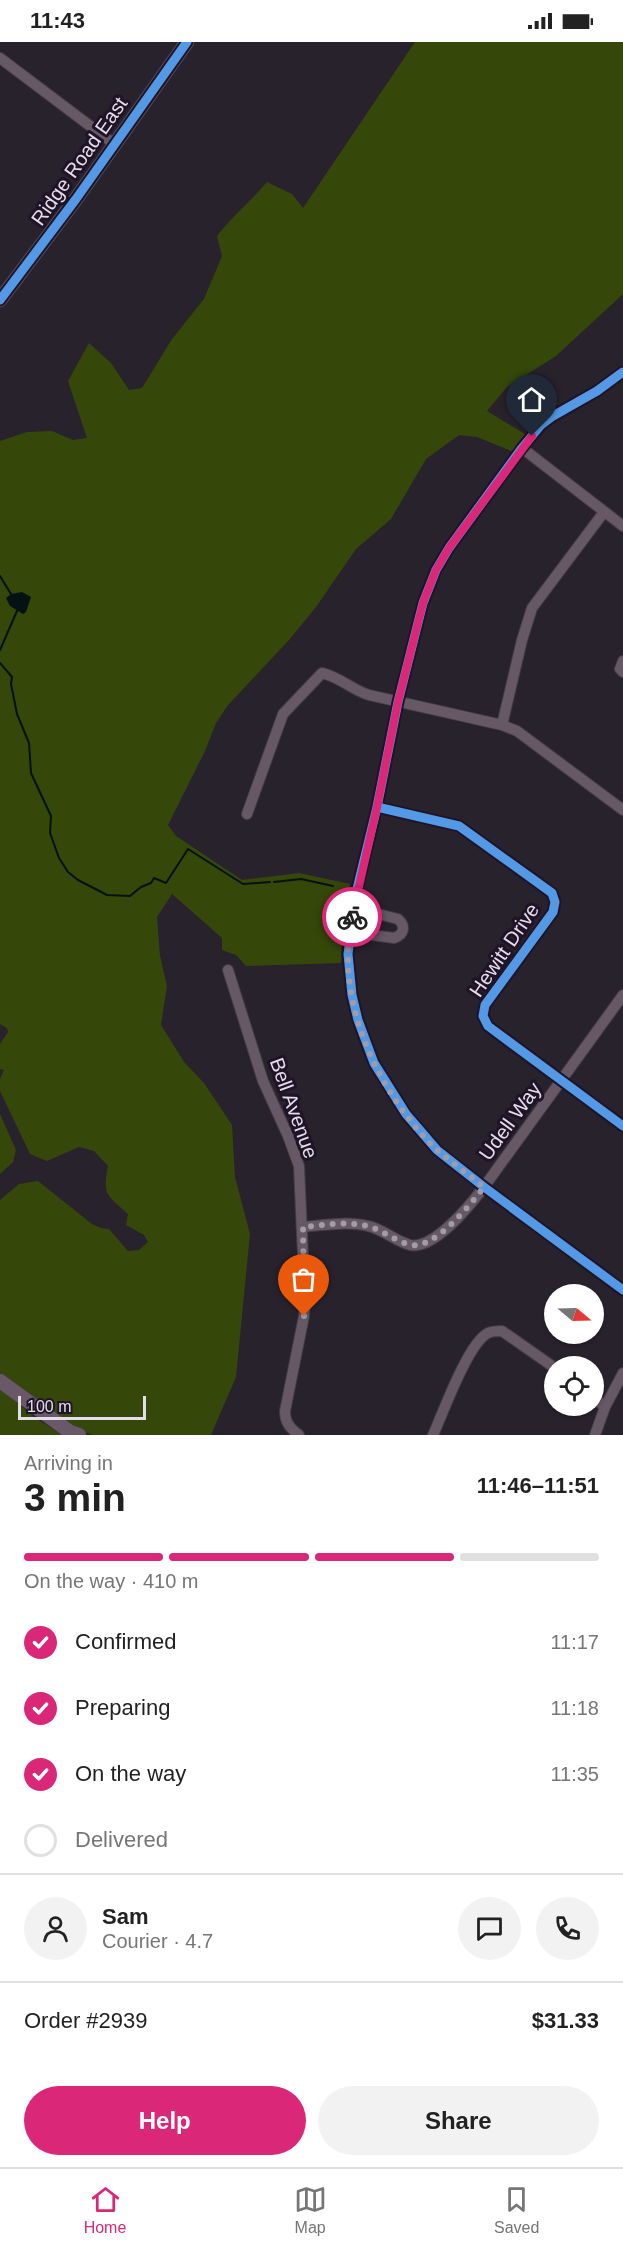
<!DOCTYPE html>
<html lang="en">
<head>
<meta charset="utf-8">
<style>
	:root { --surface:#fff; --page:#f2f2f2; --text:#222; --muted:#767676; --line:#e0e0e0; --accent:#db2777 }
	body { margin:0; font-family:Helvetica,sans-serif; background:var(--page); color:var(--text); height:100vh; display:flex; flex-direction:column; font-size:22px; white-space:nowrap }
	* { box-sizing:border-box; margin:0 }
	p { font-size:20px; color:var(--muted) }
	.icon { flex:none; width:33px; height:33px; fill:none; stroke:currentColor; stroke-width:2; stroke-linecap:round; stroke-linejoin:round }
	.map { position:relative; height:1393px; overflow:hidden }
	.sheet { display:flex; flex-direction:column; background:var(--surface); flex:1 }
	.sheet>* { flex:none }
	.needle { width:39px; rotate:109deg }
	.tools { position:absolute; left:544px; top:1242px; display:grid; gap:12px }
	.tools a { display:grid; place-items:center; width:60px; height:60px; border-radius:50%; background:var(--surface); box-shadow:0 2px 4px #0004; font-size:30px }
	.scale { position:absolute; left:18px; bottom:15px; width:128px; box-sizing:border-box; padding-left:6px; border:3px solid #e4ddeb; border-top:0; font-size:16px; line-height:21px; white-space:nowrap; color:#e4ddeb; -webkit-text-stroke:4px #1f1427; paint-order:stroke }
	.pin { position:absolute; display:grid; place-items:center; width:51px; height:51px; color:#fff; margin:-62px -26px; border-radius:50% 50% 50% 0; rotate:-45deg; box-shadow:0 0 6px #0007 }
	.pin .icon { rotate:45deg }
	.courier { position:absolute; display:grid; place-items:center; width:60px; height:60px; margin:-30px; border:4px solid #db2777; border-radius:50%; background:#fff; color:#222; box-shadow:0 2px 8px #0007 }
	.head em { font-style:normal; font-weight:800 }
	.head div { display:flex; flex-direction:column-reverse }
	.head { display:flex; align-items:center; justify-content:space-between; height:102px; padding:0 24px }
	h1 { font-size:39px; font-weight:800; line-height:45px }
	.bar { display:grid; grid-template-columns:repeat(4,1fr); gap:9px 6px; align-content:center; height:72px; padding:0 24px }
	.bar i { height:8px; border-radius:4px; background:var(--line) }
	.bar .selected { background:var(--accent) }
	.bar p { grid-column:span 4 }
	.line { display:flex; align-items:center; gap:15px; padding:0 24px; border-top:2px solid var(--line) }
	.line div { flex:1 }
	.round { display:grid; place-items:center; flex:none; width:63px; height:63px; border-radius:32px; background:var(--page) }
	ol { padding:0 24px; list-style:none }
	li { display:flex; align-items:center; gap:18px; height:66px }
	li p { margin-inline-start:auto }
	li .icon { padding:6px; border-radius:50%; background:var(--accent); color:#fff; stroke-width:4 }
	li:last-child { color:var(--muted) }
	li i { width:33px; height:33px; border:3px solid var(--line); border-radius:50% }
	.primary-button { display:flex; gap:12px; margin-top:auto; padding:12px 24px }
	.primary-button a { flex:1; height:69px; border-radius:36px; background:var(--accent); color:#fff; font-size:24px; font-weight:800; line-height:69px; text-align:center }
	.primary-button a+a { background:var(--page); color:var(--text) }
	.status { display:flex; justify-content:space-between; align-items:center; height:42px; padding:0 30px; background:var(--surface); direction:ltr }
	.status svg { height:16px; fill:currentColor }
	.tab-bar { display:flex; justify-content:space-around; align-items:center; height:84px; border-top:2px solid var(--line); background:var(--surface); font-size:16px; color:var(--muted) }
	.tab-bar a { display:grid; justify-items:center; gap:3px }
	.tab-bar .selected { color:var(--accent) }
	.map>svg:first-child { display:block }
	.green { fill:#35480a }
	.water { fill:#051213 }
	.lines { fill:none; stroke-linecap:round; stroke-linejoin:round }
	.stream { stroke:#051213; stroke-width:2 }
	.minor-casing { stroke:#423d46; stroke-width:12 }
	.major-casing { stroke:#423d46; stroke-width:15 }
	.minor { stroke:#675865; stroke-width:10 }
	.major { stroke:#695968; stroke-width:14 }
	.cycleway-casing { stroke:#1f1427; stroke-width:13 }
	.cycleway { stroke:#5399e6; stroke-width:9 }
	.done { stroke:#a29ca8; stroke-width:6; stroke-dasharray:0 10.8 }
	.route { stroke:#db2777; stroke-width:8 }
	.labels { text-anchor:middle; stroke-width:6; stroke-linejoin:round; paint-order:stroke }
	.street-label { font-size:20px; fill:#e4ddeb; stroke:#1f1427 }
</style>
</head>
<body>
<div class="status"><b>11:43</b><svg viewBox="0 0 49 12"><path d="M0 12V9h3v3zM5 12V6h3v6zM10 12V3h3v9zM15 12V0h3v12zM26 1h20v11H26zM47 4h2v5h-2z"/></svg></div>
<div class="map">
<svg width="623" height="1393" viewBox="0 0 623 1393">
	<rect width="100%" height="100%" fill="#28222c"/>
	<path class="green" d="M415 0H623V252L556 314 507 345 487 369 525 392 523 402 511 409 477 395 459 393 426 417 391 477 356 507 316 565 289 598 228 663 216 681 205 709 168 783 176 794 242 838 299 831 350 842 342 886 341 921 246 924 236 913 222 908V896L172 852 157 875 160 914 167 944 161 983 184 1020 204 1041 232 1083 235 1135 250 1192 236 1335 211 1393H93L78 1388 0 1331V1158L19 1142 38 1139 92 1182 101 1186 109 1187 128 1209 139 1208 148 1200 144 1193 126 1183 128 1172C107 1153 102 1153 108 1124L94 1109 79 1105 47 1119 30 1112 0 1049V1037L4 1028 0 1027V1002L8 990 7 986 0 982V399L27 390 52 389 73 398 87 396 68 339 89 301 111 321 129 348 142 346 172 297 204 257 222 214 217 194C232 174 251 159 267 140L292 152 303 166Z
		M0 1072 16 1108 13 1120 0 1132Z
		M0 1346 34 1375 62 1393H0Z"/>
	<path class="water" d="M22 550 31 555 26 570 23 572 10 564 6 556 11 552Z"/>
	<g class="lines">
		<path class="stream" d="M0 534 11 552
			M0 608 17 569
			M0 621 12 635 11 642 17 672 29 701 31 731 51 774 50 791 59 816 68 830 78 838 107 853 130 854 141 845 151 841 154 836 166 841 188 807 243 842 270 840
			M274 840 301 837 333 844"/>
		<defs>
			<path id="minor" d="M0 16 114 102
				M623 330 597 349 553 374 541 383 522 406 449 506 436 528 423 561 398 660 377 765 356 851 348 912 352 953 358 978 374 1021 406 1072 437 1108 484 1145 623 1248
				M522 406 623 484
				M623 619 620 627 623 630
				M502 683 522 598 532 566 604 470
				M377 765 459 784 552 851 555 860 553 870 485 963 483 974 488 984 623 1084
				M247 772 283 672 322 631C340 635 352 648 369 653L502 683 517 689 623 768
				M350 890 394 896C404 893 406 884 398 877L354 866
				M228 928 263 1039 288 1094 299 1124 305 1259 304 1274 285 1369C285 1381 290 1386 299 1393
				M303 1185C324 1183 347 1179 368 1184 383 1187 395 1199 410 1203 434 1208 471 1162 484 1145L623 953
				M594 1356 605 1365
				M433 1393C443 1371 468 1301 488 1291 492 1289 497 1289 502 1289L555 1326
				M595 1393 605 1365 623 1331"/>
			<path id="major" d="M0 258 76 157 187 0
				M0 1339 70 1390 79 1393"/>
		</defs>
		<use href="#minor" class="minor-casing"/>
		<use href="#major" class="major-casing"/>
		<use href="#minor" class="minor"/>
		<use href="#major" class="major"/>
		<defs>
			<path id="cycleway" d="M0 258 76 157 187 0
				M623 330 597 349 553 374 541 383 522 406 449 506 436 528 423 561 398 660 377 765 356 851 348 912 352 953 358 978 374 1021 406 1072 437 1108 484 1145 623 1248
				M377 765 459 784 552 851 555 860 553 870 485 963 483 974 488 984 623 1084"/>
		</defs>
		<use href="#cycleway" class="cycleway-casing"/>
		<use href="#cycleway" class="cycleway"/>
	</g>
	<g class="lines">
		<path class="done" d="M304 1274 303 1185C323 1183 347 1179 367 1184 383 1188 395 1199 410 1203 434 1208 471 1162 484 1145 469 1133 452 1121 437 1108 386 1059 347 984 348 912 348 899 351 887 352 875"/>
		<path class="route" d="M352 875 377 765 398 660 423 561 436 528 449 506 532 394"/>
	</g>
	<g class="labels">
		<g class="street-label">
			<text transform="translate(79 119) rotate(-55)" y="7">Ridge Road East</text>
			<text transform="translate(504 908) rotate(-56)" y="7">Hewitt Drive</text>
			<text transform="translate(294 1066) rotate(70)" y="7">Bell Avenue</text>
			<text transform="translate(510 1079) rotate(-54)" y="7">Udell Way</text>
		</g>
	</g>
</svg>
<div class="tools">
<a><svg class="needle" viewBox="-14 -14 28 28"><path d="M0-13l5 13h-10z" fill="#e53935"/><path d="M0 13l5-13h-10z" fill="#767676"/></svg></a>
<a><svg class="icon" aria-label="locate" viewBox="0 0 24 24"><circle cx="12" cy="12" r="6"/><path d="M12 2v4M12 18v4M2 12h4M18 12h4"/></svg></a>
</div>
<div class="scale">100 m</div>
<div class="pin" style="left:304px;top:1274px;background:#ea580c"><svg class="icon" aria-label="bag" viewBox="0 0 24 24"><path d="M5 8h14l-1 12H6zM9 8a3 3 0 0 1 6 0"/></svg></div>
<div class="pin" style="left:532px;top:394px;background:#1f2937"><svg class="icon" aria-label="home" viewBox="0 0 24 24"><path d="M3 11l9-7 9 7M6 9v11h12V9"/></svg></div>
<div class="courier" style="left:352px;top:875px"><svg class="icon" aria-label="bike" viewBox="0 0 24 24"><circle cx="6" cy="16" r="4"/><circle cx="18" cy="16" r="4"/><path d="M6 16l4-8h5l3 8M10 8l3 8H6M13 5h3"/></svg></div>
</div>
<section class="sheet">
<div class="head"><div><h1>3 min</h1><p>Arriving in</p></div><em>11:46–11:51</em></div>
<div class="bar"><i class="selected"></i><i class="selected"></i><i class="selected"></i><i></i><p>On the way · 410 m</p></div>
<ol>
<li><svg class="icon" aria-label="check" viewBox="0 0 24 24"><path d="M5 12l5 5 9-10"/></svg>Confirmed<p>11:17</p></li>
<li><svg class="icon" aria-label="check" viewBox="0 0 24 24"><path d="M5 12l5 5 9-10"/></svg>Preparing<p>11:18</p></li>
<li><svg class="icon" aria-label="check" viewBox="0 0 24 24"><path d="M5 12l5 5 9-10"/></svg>On the way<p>11:35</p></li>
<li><i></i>Delivered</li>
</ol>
<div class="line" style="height:108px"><a class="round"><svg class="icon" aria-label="person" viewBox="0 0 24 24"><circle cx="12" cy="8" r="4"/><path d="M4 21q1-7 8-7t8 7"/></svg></a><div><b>Sam</b><p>Courier · 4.7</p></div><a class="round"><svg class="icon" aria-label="chat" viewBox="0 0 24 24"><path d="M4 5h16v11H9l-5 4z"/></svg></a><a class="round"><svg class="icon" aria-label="phone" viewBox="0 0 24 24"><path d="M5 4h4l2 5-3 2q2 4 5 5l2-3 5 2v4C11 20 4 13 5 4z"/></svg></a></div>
<div class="line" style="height:78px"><div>Order #2939</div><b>$31.33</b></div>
<div class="primary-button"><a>Help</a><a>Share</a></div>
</section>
<nav class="tab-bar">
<a class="selected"><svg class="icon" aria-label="home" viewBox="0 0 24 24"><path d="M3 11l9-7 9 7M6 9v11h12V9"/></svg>Home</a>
<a><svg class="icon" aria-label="map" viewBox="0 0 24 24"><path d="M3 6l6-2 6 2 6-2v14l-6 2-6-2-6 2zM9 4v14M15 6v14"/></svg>Map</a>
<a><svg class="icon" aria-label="saved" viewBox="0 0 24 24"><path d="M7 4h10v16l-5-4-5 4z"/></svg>Saved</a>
</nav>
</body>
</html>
